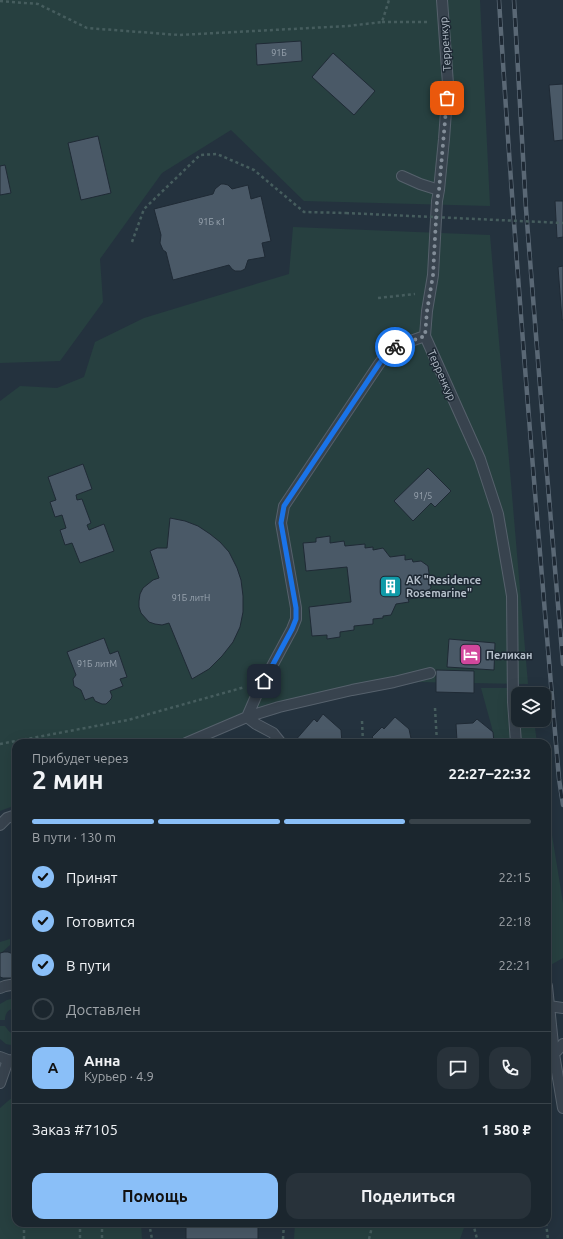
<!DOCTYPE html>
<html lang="ru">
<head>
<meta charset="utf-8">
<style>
	:root { --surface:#1b262e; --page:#28323a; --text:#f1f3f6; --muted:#a0a5aa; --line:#39434a; --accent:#8abff8 }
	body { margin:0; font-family:Ubuntu,sans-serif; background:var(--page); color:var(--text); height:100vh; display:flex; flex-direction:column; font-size:15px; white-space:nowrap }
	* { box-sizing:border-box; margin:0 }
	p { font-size:13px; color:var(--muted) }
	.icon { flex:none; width:22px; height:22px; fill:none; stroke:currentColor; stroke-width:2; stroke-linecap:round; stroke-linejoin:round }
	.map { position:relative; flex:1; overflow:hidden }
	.side { position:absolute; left:12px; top:739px; width:539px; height:488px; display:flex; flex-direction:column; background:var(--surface); border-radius:12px; box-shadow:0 4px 16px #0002,0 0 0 1px var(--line) }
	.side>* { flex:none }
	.tools { position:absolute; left:511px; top:687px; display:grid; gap:8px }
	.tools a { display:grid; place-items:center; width:40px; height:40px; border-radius:8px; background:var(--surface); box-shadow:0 4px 16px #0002,0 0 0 1px var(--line); font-size:20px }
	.pin { position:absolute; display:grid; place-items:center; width:34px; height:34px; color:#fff; margin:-17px; border-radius:8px; box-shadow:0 2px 6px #0006 }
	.courier { position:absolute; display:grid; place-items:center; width:40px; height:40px; margin:-20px; border:3px solid #1a73e8; border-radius:50%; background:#fff; color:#222; box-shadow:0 1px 5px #0007 }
	.head em { font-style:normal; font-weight:700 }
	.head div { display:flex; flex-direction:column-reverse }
	.head { display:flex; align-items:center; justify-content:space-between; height:68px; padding:0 20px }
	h1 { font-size:26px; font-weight:700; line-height:30px }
	.bar { display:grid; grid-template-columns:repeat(4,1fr); gap:6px 4px; align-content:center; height:48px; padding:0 20px }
	.bar i { height:5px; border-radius:3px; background:var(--line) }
	.bar .active { background:var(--accent) }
	.bar p { grid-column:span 4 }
	.line { display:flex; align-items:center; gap:10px; padding:0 20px; border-top:1px solid var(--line) }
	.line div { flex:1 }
	.round { display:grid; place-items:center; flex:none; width:42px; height:42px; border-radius:12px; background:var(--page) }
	ol { padding:0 20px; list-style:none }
	li { display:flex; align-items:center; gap:12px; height:44px }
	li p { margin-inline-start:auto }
	li .icon { padding:4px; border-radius:50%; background:var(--accent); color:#111; stroke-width:4 }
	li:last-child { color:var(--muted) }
	li i { width:22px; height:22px; border:2px solid var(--line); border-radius:50% }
	.button { display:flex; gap:8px; margin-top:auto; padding:8px 20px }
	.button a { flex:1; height:46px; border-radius:12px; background:var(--accent); color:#111; font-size:16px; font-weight:700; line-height:46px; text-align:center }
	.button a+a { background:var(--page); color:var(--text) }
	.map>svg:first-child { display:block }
	.green { fill:#274040 }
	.building { fill:#4a5967; stroke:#1f2a35 }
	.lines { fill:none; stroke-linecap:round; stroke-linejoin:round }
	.service-casing { stroke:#56616c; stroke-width:12 }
	.path { stroke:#465d5e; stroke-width:2.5; stroke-dasharray:3 3; stroke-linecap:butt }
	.service { stroke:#38434e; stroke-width:10 }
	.rail-casing { stroke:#5a6875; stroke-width:4.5 }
	.rail { stroke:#1d2833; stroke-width:3; stroke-dasharray:9; stroke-linecap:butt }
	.path-bridge { stroke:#465d5e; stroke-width:2.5; stroke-dasharray:3 3; stroke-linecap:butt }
	.done { stroke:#828d98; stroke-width:4; stroke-dasharray:0 7.2 }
	.route { stroke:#1a73e8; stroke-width:5 }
	.labels { text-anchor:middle; stroke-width:3; stroke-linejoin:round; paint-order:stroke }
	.number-label { font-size:9px; fill:#9aa5b0 }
	.street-label { font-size:11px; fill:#b4bec9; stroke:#1d2833 }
	.poi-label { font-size:11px; font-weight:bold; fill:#b4bec9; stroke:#1d2833; text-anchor:start }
</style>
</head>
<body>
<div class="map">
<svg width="563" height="1239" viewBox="0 0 563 1239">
	<rect width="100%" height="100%" fill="#24323e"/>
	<path class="green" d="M0 0H480L490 206 304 201 231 130 162 173 100 259 103 302 60 361 0 363Z
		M293 227 490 235 528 684 419 682 262 711 179 743H16V805L0 811V401L20 386 57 388 84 377 95 342 144 318 289 274Z
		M481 688H528L529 694H518V720H534L537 743H494L492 728Z
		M547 804 563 903V958L547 967Z
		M10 939V945L0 954V942Z
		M14 998H16V1008C8 1009 5 1013 5 1020H0V1004L7 1000Z
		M0 1026H5C8 1030 11 1035 16 1034V1046L6 1044 0 1039Z
		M15 1095 16 1223H141L142 1239H0V1108Z
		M295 1223H464V1228L460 1239H294Z"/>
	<path class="building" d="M301 41 302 61 257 65 256 44Z
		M333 53 375 91 354 115 312 77Z
		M563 84V140L554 141 549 85Z
		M98 136 111 193 81 200 68 143Z
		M5 165 11 193 0 195V166Z
		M221 184H224L228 185 232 189 248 185 251 199 261 196 271 241 262 243 265 257 248 260 245 269 241 271H235L232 269 229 265 173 280 166 252 163 250 160 243 161 235 154 209 213 194 215 189Z
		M555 201H563V237L557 238Z
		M563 266V320H562L558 267Z
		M83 464 92 489 76 495 77 500 82 499 91 523 87 525 89 530 104 524 114 551 80 563 72 543 65 545 60 530 66 528 62 515 55 517 50 502 56 500 48 477Z
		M428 468 451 491 435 507 431 503 413 521 394 501Z
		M170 518 185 521 198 526 210 534 220 542 229 552 237 568 241 580 243 596V612L240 627 233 642 222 656 209 669 192 679 169 623 162 625 155 624 149 622 141 613 139 607V601L140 594 143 588 153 580 159 578 150 551 157 548H167Z
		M330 536V543L344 541 345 546 365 544V548L373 547V550L383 548 390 557 405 555V560L412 559 413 562 421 561 428 566 431 588 423 594H415L416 598 408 599 409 602 396 604 391 615 383 616V618L373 619V624L354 626V630L340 632V637L327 639V635L312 636 309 607 351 602 347 567 306 571 303 543 316 542V538Z
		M104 638 110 654 118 651 127 677 120 679 123 686 110 691 112 696 111 699 106 704H102L95 701 93 697 85 700 81 690 74 686 73 679 76 675 67 652Z
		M449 639 495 643 494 670 447 667Z
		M436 670 474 671V693L436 692Z
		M323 714 341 730 342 743 294 742 314 719 317 722Z
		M395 717 409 729 412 743H372L375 740 372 737 382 727 384 729Z
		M477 719 493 732 494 743H455L457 741 456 724 473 723Z
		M4 952H8L16 955V975L12 978H3L0 977V953Z
		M186 1223H258V1239H186Z"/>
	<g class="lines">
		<defs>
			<path id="service" d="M442 0 448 84 444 139 439 190 437 201 433 275 427 311 425 336 480 459 498 514 512 596 513 702 516 743
				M402 176 420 184 439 190
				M247 717 257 694 292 629 296 619V608L281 523 284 506 379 364C394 344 403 344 425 336
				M247 717 279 707 352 690 394 682 430 673
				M186 743 247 717 256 724 273 733 281 743
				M0 825 7 818 16 815
				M547 986 554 1054 563 1108
				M0 988 5 986 16 984
				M549 1006 563 1008
				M554 1054 563 1044
				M0 1057 8 1060 16 1061
				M0 1083 8 1060"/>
		</defs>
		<use href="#service" class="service-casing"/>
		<path class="path" d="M0 1 38 4 87 28 179 35 348 26 382 22 389 0
			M382 22H429
			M132 242 144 209 200 155 217 154 254 170 304 212 346 213
			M378 298 415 294
			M435 708 437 743
			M362 721 363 743
			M0 744 128 720 245 687
			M547 935 548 943H547
			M80 1223V1239
			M102 1223V1239
			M149 1223 152 1239
			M473 1223 477 1239
			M546 1223 548 1239
			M24 1239V1223
			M283 1239 284 1223
			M369 1239 373 1223"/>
		<use href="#service" class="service"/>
		<defs>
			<path id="rail" d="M499 0C515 260 537 520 559 779L563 805
				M514 0 526 209 546 462 563 664"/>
		</defs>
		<use href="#rail" class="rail-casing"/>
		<use href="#rail" class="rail"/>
		<path class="path-bridge" d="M346 213 563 223"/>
	</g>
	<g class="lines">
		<path class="done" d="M395 347 425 336 427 311 433 275 437 201 439 190 447 98"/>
		<path class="route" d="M264 681 292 629 296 619V608L281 523 284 506 379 364 387 353 395 347"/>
	</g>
	<defs>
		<symbol id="building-square" viewBox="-11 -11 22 22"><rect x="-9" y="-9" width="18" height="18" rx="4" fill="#0f9aa8" stroke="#1d2833"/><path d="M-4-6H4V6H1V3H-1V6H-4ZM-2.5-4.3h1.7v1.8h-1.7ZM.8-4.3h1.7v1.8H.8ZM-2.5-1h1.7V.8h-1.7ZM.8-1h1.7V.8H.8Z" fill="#fff"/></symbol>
		<symbol id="hotel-square" viewBox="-11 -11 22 22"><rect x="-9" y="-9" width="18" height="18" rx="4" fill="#d1479c" stroke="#1d2833"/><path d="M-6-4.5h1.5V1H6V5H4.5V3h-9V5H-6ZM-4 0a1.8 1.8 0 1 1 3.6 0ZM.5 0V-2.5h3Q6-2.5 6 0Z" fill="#fff"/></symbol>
	</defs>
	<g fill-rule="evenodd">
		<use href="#building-square" x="378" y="574" width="25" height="25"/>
		<use href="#hotel-square" x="458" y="642" width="25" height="25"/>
	</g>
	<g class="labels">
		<g class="number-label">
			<text x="279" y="56">91Б</text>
			<text x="212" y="225">91Б к1</text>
			<text x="423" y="499">91/5</text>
			<text x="191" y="601">91Б литН</text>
			<text x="97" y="667">91Б литМ</text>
		</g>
		<g class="street-label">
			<text transform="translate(445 44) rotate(-94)" y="4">Терренкур</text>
			<text transform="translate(442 375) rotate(66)" y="4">Терренкур</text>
		</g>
		<g class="poi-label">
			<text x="406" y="584">АК "Residence<tspan x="406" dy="13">Rosemarine"</tspan></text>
			<text x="486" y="659">Пеликан</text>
		</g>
	</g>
</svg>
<div class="tools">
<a><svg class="icon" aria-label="layers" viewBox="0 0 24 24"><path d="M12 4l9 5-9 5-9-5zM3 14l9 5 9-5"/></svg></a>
</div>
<div class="pin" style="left:447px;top:98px;background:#ea580c"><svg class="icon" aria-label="bag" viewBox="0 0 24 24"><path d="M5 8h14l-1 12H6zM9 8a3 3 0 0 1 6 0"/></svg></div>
<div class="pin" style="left:264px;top:681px;background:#1f2937"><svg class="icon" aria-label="home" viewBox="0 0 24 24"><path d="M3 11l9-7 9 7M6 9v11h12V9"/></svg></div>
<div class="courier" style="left:395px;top:347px"><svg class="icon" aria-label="bike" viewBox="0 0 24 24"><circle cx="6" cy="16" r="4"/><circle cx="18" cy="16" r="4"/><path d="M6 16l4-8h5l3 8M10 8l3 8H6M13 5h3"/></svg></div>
<section class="side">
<div class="head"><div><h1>2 мин</h1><p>Прибудет через</p></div><em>22:27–22:32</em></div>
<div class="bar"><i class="active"></i><i class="active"></i><i class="active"></i><i></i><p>В пути · 130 m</p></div>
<ol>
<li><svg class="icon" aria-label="check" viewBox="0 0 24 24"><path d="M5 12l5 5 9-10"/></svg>Принят<p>22:15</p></li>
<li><svg class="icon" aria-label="check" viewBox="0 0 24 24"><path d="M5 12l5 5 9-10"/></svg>Готовится<p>22:18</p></li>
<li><svg class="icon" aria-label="check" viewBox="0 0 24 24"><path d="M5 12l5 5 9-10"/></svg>В пути<p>22:21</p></li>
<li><i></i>Доставлен</li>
</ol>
<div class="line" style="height:72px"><b class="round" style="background:var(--accent);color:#111">А</b><div><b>Анна</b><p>Курьер · 4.9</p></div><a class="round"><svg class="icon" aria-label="chat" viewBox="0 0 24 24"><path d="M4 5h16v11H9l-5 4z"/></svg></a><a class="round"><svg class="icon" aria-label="phone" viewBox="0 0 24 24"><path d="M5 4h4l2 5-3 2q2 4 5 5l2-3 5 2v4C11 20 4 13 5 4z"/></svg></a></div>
<div class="line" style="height:52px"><div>Заказ #7105</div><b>1 580 ₽</b></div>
<div class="button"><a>Помощь</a><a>Поделиться</a></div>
</section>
</div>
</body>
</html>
